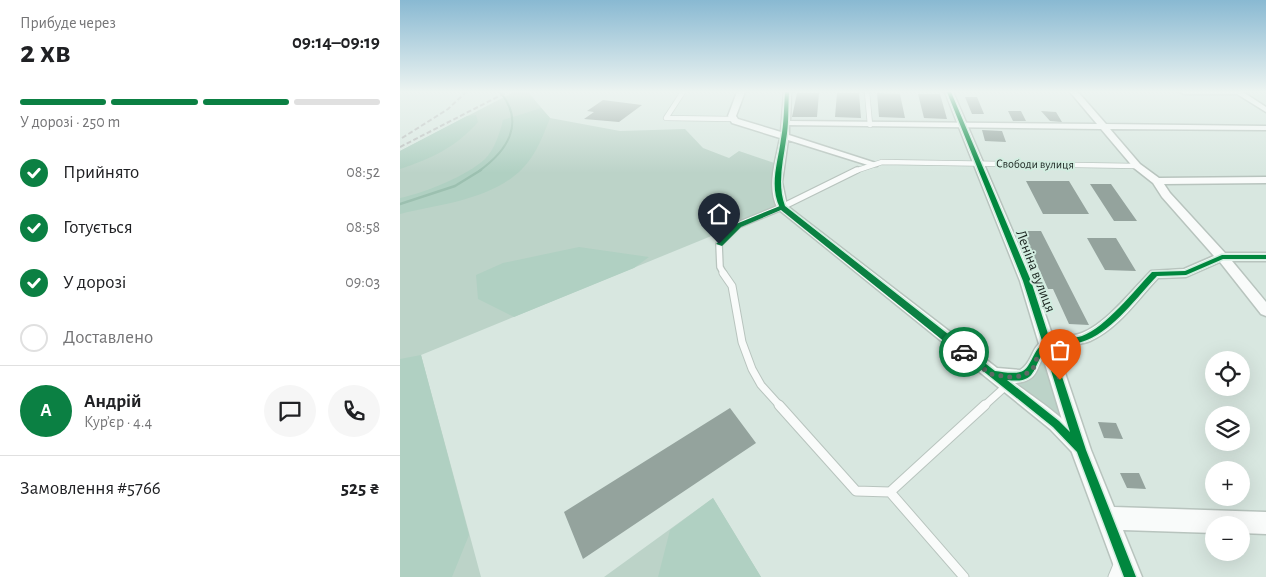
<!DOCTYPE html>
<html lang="uk">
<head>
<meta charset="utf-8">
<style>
	:root { --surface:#fff; --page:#f6f6f6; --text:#202124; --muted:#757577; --line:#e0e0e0; --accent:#0b8043 }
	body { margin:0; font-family:"Alegreya Sans",sans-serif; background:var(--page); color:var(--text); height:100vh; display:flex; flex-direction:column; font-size:19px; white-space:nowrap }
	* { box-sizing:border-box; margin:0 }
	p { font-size:16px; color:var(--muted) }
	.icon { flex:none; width:28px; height:28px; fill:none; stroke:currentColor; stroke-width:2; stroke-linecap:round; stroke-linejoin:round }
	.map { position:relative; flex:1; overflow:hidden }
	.drawer { display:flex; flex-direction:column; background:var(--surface); width:400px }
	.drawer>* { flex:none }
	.buttons { position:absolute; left:805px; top:351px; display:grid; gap:10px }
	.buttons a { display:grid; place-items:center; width:45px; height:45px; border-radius:50%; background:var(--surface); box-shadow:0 5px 20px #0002; font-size:25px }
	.pin { position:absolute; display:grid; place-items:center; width:42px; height:42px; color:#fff; margin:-51px -21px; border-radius:50% 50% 50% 0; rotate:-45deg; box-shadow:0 0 5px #0007 }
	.pin .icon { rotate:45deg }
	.courier { position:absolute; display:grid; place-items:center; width:50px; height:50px; margin:-25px; border:4px solid #0b8043; border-radius:50%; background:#fff; color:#222; box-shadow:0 1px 6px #0007 }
	.overview em { font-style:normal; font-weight:700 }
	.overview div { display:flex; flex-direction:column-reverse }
	.overview { display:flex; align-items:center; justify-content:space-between; height:85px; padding:0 20px }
	h1 { font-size:32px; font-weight:700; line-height:38px }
	.bar { display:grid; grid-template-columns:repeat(4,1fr); gap:8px 5px; align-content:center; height:60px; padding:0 20px }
	.bar i { height:6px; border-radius:4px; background:var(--line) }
	.bar .active { background:var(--accent) }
	.bar p { grid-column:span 4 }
	.line { display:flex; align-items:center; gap:12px; padding:0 20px; border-top:1px solid var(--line) }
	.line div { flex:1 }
	.round { display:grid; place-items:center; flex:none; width:52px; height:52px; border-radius:26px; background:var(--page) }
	ol { padding:0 20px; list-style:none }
	li { display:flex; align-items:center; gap:15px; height:55px }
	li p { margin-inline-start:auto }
	li .icon { padding:5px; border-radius:50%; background:var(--accent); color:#fff; stroke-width:4 }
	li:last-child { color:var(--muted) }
	li i { width:28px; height:28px; border:2px solid var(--line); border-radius:50% }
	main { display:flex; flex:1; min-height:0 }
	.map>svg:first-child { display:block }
	.green { fill:#bcd3c8 }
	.forest { fill:#b0d0c2 }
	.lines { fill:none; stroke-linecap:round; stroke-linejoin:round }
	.stream-far1 { stroke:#9cc0b0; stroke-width:2 }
	.stream { stroke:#9cc0b0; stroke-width:2.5 }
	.building { fill:#94a39d }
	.service-far3-casing { stroke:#b8c4be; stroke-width:6 }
	.service-far2-casing { stroke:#b8c4be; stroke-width:8 }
	.service-far1-casing { stroke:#b8c4be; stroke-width:9 }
	.service-casing { stroke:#b8c4be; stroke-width:11 }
	.minor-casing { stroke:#b8c4be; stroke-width:3 }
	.tertiary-casing { stroke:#b8c4be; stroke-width:3 }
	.service-far3 { stroke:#f9fbfa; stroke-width:4.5 }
	.service-far2 { stroke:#f9fbfa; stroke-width:5.5 }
	.service-far1 { stroke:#f9fbfa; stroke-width:7 }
	.service { stroke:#f9fbfa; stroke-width:9 }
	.minor { fill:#f9fbfa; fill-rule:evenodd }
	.tertiary { fill:#f9fbfa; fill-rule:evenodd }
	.rail { stroke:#b9bcbb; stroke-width:2; stroke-dasharray:5 2.5; stroke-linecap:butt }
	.cycleway-casing { stroke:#d2ede0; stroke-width:3 }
	.cycleway { fill:#00873e; fill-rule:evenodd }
	.route { fill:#0b8043 }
	.done { stroke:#5e6a64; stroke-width:5; stroke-dasharray:0 9 }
	.labels { text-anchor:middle; stroke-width:4; stroke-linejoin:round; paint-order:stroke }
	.far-street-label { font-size:12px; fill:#1c2621; stroke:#d2ede0 }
	.street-label { font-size:15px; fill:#1c2621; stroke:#d2ede0 }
</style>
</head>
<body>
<main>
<section class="drawer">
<div class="overview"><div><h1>2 хв</h1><p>Прибуде через</p></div><em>09:14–09:19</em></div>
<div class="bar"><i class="active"></i><i class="active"></i><i class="active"></i><i></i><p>У дорозі · 250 m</p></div>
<ol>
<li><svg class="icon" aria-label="check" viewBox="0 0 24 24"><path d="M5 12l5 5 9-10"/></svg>Прийнято<p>08:52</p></li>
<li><svg class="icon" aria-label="check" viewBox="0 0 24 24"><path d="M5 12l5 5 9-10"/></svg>Готується<p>08:58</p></li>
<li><svg class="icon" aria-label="check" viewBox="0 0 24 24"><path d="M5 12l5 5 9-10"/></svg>У дорозі<p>09:03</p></li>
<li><i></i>Доставлено</li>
</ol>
<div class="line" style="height:90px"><b class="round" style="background:var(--accent);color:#fff">А</b><div><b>Андрій</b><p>Кур’єр · 4.4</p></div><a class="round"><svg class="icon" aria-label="chat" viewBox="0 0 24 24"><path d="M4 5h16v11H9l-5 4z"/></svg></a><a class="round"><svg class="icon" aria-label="phone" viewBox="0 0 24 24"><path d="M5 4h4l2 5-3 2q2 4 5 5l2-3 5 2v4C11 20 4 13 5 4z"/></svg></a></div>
<div class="line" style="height:65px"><div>Замовлення #5766</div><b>525 ₴</b></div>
</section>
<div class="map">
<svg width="866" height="577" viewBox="0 0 866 577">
	<rect width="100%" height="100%" fill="#d8e7e0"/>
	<path class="green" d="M114 92H128L150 118 220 131 285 129 303 148 329 158 339 151 380 165 382 207 21 355 81 577H0V151Z
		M649 344 681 450 609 377 623 376Z
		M313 498 361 577H204Z"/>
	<path class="forest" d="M141 108 150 118C143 136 136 155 122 169 91 200 41 204 0 214V198C24 193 67 176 85 159 94 150 100 133 103 120Z
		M76 115 78 122C55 148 32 158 0 169V151L67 116Z
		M179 247 249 257 234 268 114 317 78 299 76 275 103 263Z
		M21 355 69 535 52 577H0V359Z
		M313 498 361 577H258L270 530Z"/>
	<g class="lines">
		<path class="stream-far1" d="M79 171C107 151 126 123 100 92"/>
		<path class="stream" d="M0 204 55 186 81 170"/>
	</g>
	<path class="building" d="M397 93H419L417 117H392Z
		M437 93H459L461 118 435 117Z
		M477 93 500 94 505 118 479 117Z
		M518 94H540L547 119 524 118Z
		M565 97H577L584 114H572Z
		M203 100 242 105 219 122 184 119 194 112 187 111Z
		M608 111H621L626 121H613Z
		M641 111 656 112 662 122 650 121Z
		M582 130 602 131 606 142 585 141Z
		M626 181H669L689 214H643Z
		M690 184H711L737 221H714Z
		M622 231H641L689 325 669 324 653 289H648Z
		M687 238H716L736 271 705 270Z
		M330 408 356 443 183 559 164 512Z
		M698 422 716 423 723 439 704 438Z
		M720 473H739L746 489 727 488Z"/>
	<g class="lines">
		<defs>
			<path id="service-far3" d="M283 92 266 118 333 119
				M467 92 470 125
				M455 171 482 162 737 166"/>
			<path id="service-far2" d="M324 274 320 267 319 244 338 225 382 207 457 170"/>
			<path id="service-far1" d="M323 273 332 286 342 342 352 369 361 385 380 406
				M584 406 606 386"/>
			<path id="service" d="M379 405 456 491 490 492 564 577
				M490 492 585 405
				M713 577 718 565"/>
			<path id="minor" d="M337 92H345L336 116 338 119 381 132 384 92H391L390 121 697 124 670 92H678L706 124 866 126V130L710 129 740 164 759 178 866 177V183L764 184 770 193 825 253H866V261H832L866 302V316L861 314 820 262 786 277 758 278C738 299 718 329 690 341 678 346 663 343 652 349 633 359 645 381 615 383 634 398 676 424 685 446L683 451 677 454 671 451 650 429 378 209C366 187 376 161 380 138L332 123 328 116ZM389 125 701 129 734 168 753 183 762 197 814 256 784 269 751 271C732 290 707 323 682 333 670 338 655 334 644 340 631 347 632 364 620 370L597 368 387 206 382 182 388 140 471 166H477L479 164 389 135Z
				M780 92H843L866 107V112L837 94H784Z"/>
			<path id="tertiary" d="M545 92H553L634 281 691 450 714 507 866 512V534L841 533V525H814V533L723 530 742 577H718L671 450 620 281Z"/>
		</defs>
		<use href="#service-far3" class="service-far3-casing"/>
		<use href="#service-far2" class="service-far2-casing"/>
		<use href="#service-far1" class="service-far1-casing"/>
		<use href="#service" class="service-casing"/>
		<use href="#minor" class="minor-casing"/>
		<use href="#tertiary" class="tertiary-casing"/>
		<use href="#service-far3" class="service-far3"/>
		<use href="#service-far2" class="service-far2"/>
		<use href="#service-far1" class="service-far1"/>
		<use href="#service" class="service"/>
		<use href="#minor" class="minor"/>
		<use href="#tertiary" class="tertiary"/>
		<path class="rail" d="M2 138 48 109 66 92
			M0 147 107 92"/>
		<defs>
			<path id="cycleway" d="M385 92H389C388 108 389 124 386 140 383 162 377 184 385 206L595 371C603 372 612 374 620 372 631 370 632 351 643 344L623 281 547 92H551L631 281 650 340C660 338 672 339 682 336 706 327 734 291 752 272L785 271 822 255H866V259H823L786 275 757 276C737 297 714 329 687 340 676 345 664 344 652 346L686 450 736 577H724L677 452 653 427 380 208C369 186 378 162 381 139 384 123 384 108 385 92ZM645 351 670 432 659 421 607 380C638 384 631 368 645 351Z"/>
		</defs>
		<use href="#cycleway" class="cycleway-casing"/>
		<use href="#cycleway" class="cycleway"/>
	</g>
	<linearGradient id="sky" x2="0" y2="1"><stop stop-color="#89b9d2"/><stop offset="0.53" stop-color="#edf4f1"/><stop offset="1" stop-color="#edf4f1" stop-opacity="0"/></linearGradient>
	<rect width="866" height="173" fill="url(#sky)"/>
	<path class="route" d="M380 206H384L567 350V355H561L381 210 341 227 322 246 316 244 336 224Z"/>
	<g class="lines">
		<path class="done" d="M564 352 590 374 609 377 623 376 633 369 638 355 648 344 660 380"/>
	</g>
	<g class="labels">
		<g class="far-street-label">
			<text transform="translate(635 164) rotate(1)" y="4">Свободи вулиця</text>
		</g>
		<g class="street-label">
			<text transform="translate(636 271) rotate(69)" y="5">Леніна вулиця</text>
		</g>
	</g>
</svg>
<div class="buttons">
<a><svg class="icon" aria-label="locate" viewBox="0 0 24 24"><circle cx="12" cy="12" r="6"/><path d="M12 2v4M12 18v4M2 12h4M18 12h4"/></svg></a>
<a><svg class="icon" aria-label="layers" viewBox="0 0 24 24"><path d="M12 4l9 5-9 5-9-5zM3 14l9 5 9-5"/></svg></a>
<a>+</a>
<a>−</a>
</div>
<div class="pin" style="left:660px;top:380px;background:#ea580c"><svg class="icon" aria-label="bag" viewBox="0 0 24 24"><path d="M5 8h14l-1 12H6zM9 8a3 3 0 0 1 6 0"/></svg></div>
<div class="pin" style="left:319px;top:244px;background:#1f2937"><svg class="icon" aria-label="home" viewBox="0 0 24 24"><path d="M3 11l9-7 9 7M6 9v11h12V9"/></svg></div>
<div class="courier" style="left:564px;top:352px"><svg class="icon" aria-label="car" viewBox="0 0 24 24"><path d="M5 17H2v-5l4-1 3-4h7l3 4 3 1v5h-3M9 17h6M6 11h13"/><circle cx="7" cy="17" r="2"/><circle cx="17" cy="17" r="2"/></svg></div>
</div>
</main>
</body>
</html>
